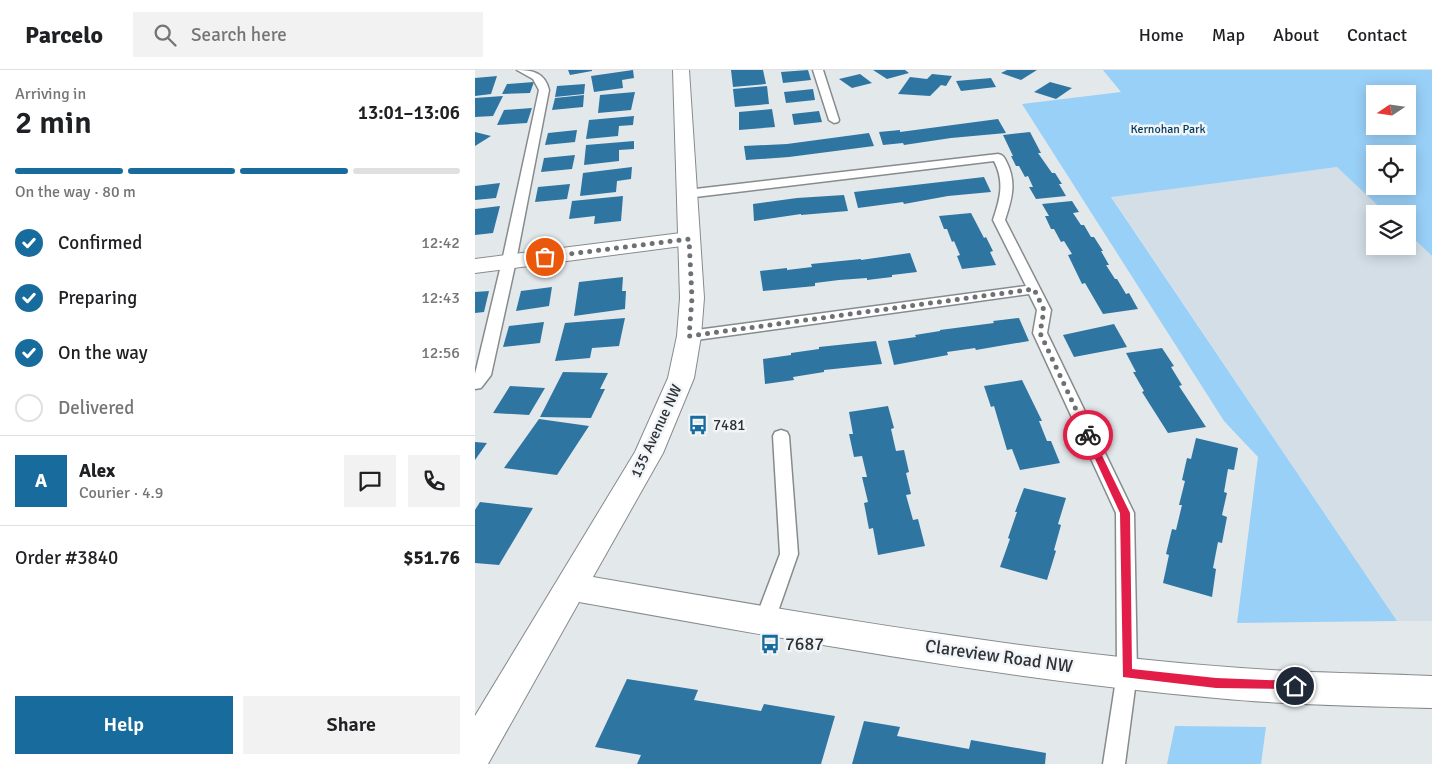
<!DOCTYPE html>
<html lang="en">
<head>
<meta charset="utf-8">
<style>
	:root { --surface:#fff; --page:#f2f2f2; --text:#202124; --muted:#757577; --line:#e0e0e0; --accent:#186c9d }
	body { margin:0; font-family:Signika,sans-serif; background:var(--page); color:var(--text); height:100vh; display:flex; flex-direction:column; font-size:19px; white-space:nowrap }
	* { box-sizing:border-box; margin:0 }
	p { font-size:16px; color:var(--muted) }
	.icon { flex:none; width:28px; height:28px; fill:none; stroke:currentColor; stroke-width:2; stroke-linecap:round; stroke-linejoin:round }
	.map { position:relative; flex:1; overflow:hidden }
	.sheet { display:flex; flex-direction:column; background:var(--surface); width:475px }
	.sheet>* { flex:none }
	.needle { width:32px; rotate:257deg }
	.fabs { position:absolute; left:891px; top:15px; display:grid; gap:10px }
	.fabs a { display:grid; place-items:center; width:50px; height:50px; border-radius:0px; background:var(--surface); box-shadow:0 2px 12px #0003; font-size:25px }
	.pin { position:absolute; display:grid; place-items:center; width:42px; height:42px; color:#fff; margin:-21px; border:2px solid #fff; border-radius:50%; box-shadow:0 1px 5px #0007 }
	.courier { position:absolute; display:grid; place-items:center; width:50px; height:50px; margin:-25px; border:4px solid #e11d48; border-radius:50%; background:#fff; color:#222; box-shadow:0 1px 6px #0007 }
	.head em { font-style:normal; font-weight:600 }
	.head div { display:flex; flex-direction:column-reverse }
	.head { display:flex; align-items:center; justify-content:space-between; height:85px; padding:0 15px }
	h1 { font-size:32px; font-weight:600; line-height:38px }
	.bar { display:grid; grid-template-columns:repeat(4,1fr); gap:8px 5px; align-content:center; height:60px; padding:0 15px }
	.bar i { height:6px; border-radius:4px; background:var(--line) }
	.bar .current { background:var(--accent) }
	.bar p { grid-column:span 4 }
	.line { display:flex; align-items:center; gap:12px; padding:0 15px; border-top:1px solid var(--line) }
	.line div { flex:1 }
	.round { display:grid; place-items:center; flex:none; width:52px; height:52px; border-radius:0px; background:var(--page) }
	ol { padding:0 15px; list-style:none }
	li { display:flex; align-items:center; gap:15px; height:55px }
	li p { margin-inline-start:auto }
	li .icon { padding:5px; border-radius:50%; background:var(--accent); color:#fff; stroke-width:4 }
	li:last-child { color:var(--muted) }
	li i { width:28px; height:28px; border:2px solid var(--line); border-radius:50% }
	.primary-button { display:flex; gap:10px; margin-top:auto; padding:10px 15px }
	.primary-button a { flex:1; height:58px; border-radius:0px; background:var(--accent); color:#fff; font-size:20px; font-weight:600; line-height:58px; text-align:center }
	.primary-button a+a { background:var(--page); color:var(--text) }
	header { display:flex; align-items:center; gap:30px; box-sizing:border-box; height:70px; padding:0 25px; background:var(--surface); border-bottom:1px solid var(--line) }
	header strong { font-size:24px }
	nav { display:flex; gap:28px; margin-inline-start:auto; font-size:18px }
	.search { width:350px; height:45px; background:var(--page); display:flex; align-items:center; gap:12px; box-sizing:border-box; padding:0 18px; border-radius:0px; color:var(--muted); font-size:19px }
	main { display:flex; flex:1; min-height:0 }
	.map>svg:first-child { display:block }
	.built { fill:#d3dee6 }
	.green { fill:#99d0f8; fill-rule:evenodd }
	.building { fill:#2f75a2 }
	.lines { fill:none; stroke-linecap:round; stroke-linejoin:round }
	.service-casing { stroke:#878b8e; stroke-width:3 }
	.minor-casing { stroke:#878b8e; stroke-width:2 }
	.tertiary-casing { stroke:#878b8e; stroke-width:2 }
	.service { fill:#fff; fill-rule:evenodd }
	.minor { fill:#fff; fill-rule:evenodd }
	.tertiary { fill:#fff; fill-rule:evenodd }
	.route { fill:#e11d48 }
	.done { stroke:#6e7173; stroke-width:5; stroke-dasharray:0 9 }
	.labels { text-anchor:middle; stroke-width:5; stroke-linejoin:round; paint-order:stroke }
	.far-park-label { font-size:12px; fill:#013b5b; stroke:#f1f5f9 }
	.poi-label { font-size:15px; fill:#2f3132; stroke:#f1f5f9; text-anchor:start }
	.street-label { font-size:15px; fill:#2f3132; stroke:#f1f5f9 }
	.near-poi-label { font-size:18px; fill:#2f3132; stroke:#f1f5f9; text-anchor:start }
	.near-street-label { font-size:18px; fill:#2f3132; stroke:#f1f5f9 }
</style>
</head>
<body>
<header>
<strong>Parcelo</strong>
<div class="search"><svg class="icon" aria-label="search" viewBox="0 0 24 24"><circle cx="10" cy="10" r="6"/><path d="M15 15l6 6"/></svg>Search here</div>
<nav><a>Home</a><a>Map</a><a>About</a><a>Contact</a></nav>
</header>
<main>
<section class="sheet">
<div class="head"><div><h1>2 min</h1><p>Arriving in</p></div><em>13:01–13:06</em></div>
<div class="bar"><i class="current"></i><i class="current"></i><i class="current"></i><i></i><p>On the way · 80 m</p></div>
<ol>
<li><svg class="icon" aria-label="check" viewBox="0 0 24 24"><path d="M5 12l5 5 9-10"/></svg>Confirmed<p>12:42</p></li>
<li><svg class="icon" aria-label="check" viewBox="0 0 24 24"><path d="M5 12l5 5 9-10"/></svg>Preparing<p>12:43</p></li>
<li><svg class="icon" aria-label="check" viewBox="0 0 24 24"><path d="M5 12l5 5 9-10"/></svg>On the way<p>12:56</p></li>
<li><i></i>Delivered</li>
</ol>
<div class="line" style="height:90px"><b class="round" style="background:var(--accent);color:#fff">A</b><div><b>Alex</b><p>Courier · 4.9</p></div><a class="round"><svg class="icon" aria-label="chat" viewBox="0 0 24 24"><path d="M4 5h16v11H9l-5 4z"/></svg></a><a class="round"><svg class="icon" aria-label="phone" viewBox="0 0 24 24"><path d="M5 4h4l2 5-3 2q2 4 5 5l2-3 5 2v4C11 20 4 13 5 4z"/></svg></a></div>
<div class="line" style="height:65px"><div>Order #3840</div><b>$51.76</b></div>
<div class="primary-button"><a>Help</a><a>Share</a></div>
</section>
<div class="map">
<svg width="957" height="694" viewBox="0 0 957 694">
	<rect width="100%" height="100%" fill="#e3e8eb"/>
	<path class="built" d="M863 97 912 144H900V176H932L933 163 957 186V551H922L636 126Z"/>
	<path class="green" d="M628 0H957V186L933 163 932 144H912L862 97 636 127 922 551 762 553 783 387 749 351 547 34 646 22ZM900 24H932V56H900ZM900 84H932V116H900Z
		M700 656 791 657 786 694H692Z"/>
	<path class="building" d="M93 0H117V1L95 5Z
		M158 0 159 8 147 10 148 18 119 22 116 6Z
		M256 0H288L291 14 258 17Z
		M333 0 336 10 308 13 306 2Z
		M398 0H430L434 3 412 9Z
		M532 0H562L546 10 526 3Z
		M385 4 397 13 377 18 364 9Z
		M457 4 477 6 471 16 466 15 455 26 423 24 435 7 452 9Z
		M22 6 16 24 0 26V8Z
		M516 8 521 17 486 21 481 11Z
		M59 12 55 23 27 24 32 14Z
		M575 12 597 18 581 29 559 22Z
		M110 14 109 24 80 27 82 16Z
		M292 16 294 34 260 37 258 19Z
		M338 19 340 30 311 33 309 22Z
		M160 22 156 40 123 43 125 25Z
		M109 25 108 37 77 40 80 28Z
		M28 26 18 46 0 47V28Z
		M57 38 52 53 22 55 29 40Z
		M297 39 300 57 264 60V42Z
		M344 41 347 52 319 55 317 44Z
		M159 46 158 55 144 56 143 66 111 69 114 50Z
		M523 49 531 63 476 68 429 75 428 73 408 75 404 62 425 60V62Z
		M102 60 100 72 70 75 73 63Z
		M0 62 16 66 0 76Z
		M555 62 566 83H563L577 103H580L587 114H584L591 126 561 129 554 117H558L553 106 550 107 544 96H541L536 86H538L528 65Z
		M394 63 399 76 314 87 271 90 269 76 312 74Z
		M159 71V79L144 80V91L109 95 111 75Z
		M100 85 97 99 66 102 69 88Z
		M157 97 156 109 142 111 141 122 105 126 108 103Z
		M509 107 516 122 473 126 429 134 428 132 383 138 379 122Z
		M25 113 21 128 0 130V116Z
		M95 114 92 129 60 132 63 117Z
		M369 125 373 141 326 145V144L279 151 278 134 322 128Z
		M148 126 146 151 119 154 120 146 94 149 97 131Z
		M597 131 604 142 598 143 606 155H609L616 167H619L628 181H626L634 195H631L640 209H642L651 224 654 223 663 239 628 244 610 213 607 214 593 185 597 184 589 171 586 172 579 159H576L570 146H574L567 134Z
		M25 136 18 163 0 165V139Z
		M496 143 509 168 511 167 518 181 515 182 521 195 487 199 482 186 485 185 479 171 477 172 472 159H469L464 146Z
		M435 183 442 202 417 205V207L392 210V208L364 210 340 213V216L288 221 285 201 312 198V200L337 197 336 194 386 189V190Z
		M148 207 147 221H151L150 239 99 246 104 212Z
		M77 217 74 236 41 241 46 221Z
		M14 221 9 242 0 243V222Z
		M150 248 144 276 117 278 115 288 80 291 90 253Z
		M544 248 554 271 501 280 500 278 472 282 473 285 419 295 413 271 441 267 440 265 465 261V260L519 253 518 251Z
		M69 252 65 273 28 277 34 256Z
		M639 254 652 277 599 287 588 265Z
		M401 271 407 294 349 300V302L318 307 319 310 290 314 288 289 316 285V283L344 279V277Z
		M687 278 699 296 696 297 707 315 704 316 731 357 693 363 667 322 669 321 658 302H661L651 283Z
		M88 302 133 303 125 319H130L116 348 65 347Z
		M547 310 567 351H564L572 371H576L585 393 545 400 537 379 532 380 519 336 516 337 509 316Z
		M35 316 70 318 54 345 18 343Z
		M413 336 419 358 416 359 421 381 429 380 434 402 431 403 436 424 431 425 438 450 443 449 450 476 403 485 398 458 394 459 389 433 393 432 387 407H392L387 386 379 387 374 364H378L374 342Z
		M64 349 114 356 82 405 29 398Z
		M721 368 763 378 759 400 753 399 749 422 752 423 747 445 752 447 747 473 743 472 738 498 741 499 737 527 688 513 694 485 691 484 697 459 701 460 707 435H704L710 411 707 410 712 388 716 389Z
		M0 372 12 373 0 390Z
		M549 418 591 428 583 454 586 455 579 480 581 481 572 510 525 497 535 469 533 468 542 442H540Z
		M5 432 58 438 24 495 0 493V440Z
		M152 609 223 620 219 630 286 641 289 634 360 646 346 694H162L166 685 120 677Z
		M389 651 425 657 422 666 494 679 496 670 571 683 570 694H377Z"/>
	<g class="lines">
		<defs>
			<path id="service" d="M42 0C58 0 70 3 74 20L41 191 16 305 6 318 0 319V304L27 191 64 20 58 9Z
				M338 0H348L364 50 363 52 359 53 354 50Z
				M523 84C528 85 529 87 531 91 542 112 537 129 530 150L576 240 572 263 659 443 662 603 650 694H628L642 603 641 443 558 263 562 240 554 224 214 271 209 269 207 266 209 263 214 261 551 216 518 150C525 129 530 112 519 91L212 128 206 124 212 120Z
				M306 360 312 362 314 366 323 484 300 550 297 556 290 559 283 556 280 550 305 484 298 366 300 362Z"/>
			<path id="minor" d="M214 162 222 164 225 169 222 174 0 203V189Z"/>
			<path id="tertiary" d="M198 0H214L229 228 226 266 219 308 188 383 118 507C333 544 549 582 766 598 830 603 893 603 957 606V638C885 636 813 635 741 628 527 609 316 570 104 532L13 694H0V646L160 382 193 308 202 266 205 228Z"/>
		</defs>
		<use href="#service" class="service-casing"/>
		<use href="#minor" class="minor-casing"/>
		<use href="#tertiary" class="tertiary-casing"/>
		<use href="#service" class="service"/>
		<use href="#minor" class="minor"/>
		<use href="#tertiary" class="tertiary"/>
	</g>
	<path class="route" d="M613 362 617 365 655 443 657 599 741 608 820 611 825 616 823 619 741 618 648 607 645 443 609 365Z"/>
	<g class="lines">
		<path class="done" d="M70 187 214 169 217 228 214 266 559 219 569 240 565 263 613 365"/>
	</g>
	<defs>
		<symbol id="bus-bare" viewBox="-9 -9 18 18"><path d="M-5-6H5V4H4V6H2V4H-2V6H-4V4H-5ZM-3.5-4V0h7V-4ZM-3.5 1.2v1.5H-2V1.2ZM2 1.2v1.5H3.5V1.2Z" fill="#186c9d" stroke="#f1f5f9" stroke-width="2.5" paint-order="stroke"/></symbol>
	</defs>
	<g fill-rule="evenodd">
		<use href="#bus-bare" x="209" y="341" width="28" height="28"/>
		<use href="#bus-bare" x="281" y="560" width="28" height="28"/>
	</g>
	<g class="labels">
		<g class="far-park-label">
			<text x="693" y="63">Kernohan Park</text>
		</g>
		<g class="poi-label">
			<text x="238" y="360">7481</text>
		</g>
		<g class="street-label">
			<text transform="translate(181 361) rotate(-65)" y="5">135 Avenue NW</text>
		</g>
		<g class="near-poi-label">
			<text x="310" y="580">7687</text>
		</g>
		<g class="near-street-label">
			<text transform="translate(524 586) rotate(8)" y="6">Clareview Road NW</text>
		</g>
	</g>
</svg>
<div class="fabs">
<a><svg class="needle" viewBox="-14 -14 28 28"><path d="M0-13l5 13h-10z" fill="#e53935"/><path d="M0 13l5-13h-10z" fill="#757577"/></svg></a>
<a><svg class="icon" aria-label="locate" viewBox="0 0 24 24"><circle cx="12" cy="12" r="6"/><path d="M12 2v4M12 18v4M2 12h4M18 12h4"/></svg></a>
<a><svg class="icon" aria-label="layers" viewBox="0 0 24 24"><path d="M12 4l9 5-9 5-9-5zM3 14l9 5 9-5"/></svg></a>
</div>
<div class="pin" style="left:70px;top:187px;background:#ea580c"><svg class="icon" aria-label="bag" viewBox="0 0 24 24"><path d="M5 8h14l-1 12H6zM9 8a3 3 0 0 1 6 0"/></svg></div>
<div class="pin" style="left:820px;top:616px;background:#1f2937"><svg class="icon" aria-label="home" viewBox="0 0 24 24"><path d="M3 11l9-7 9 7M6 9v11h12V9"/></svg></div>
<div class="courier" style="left:613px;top:365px"><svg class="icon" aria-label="bike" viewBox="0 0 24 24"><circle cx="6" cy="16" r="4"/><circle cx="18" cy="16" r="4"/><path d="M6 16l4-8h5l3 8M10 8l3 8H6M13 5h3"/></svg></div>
</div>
</main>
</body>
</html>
